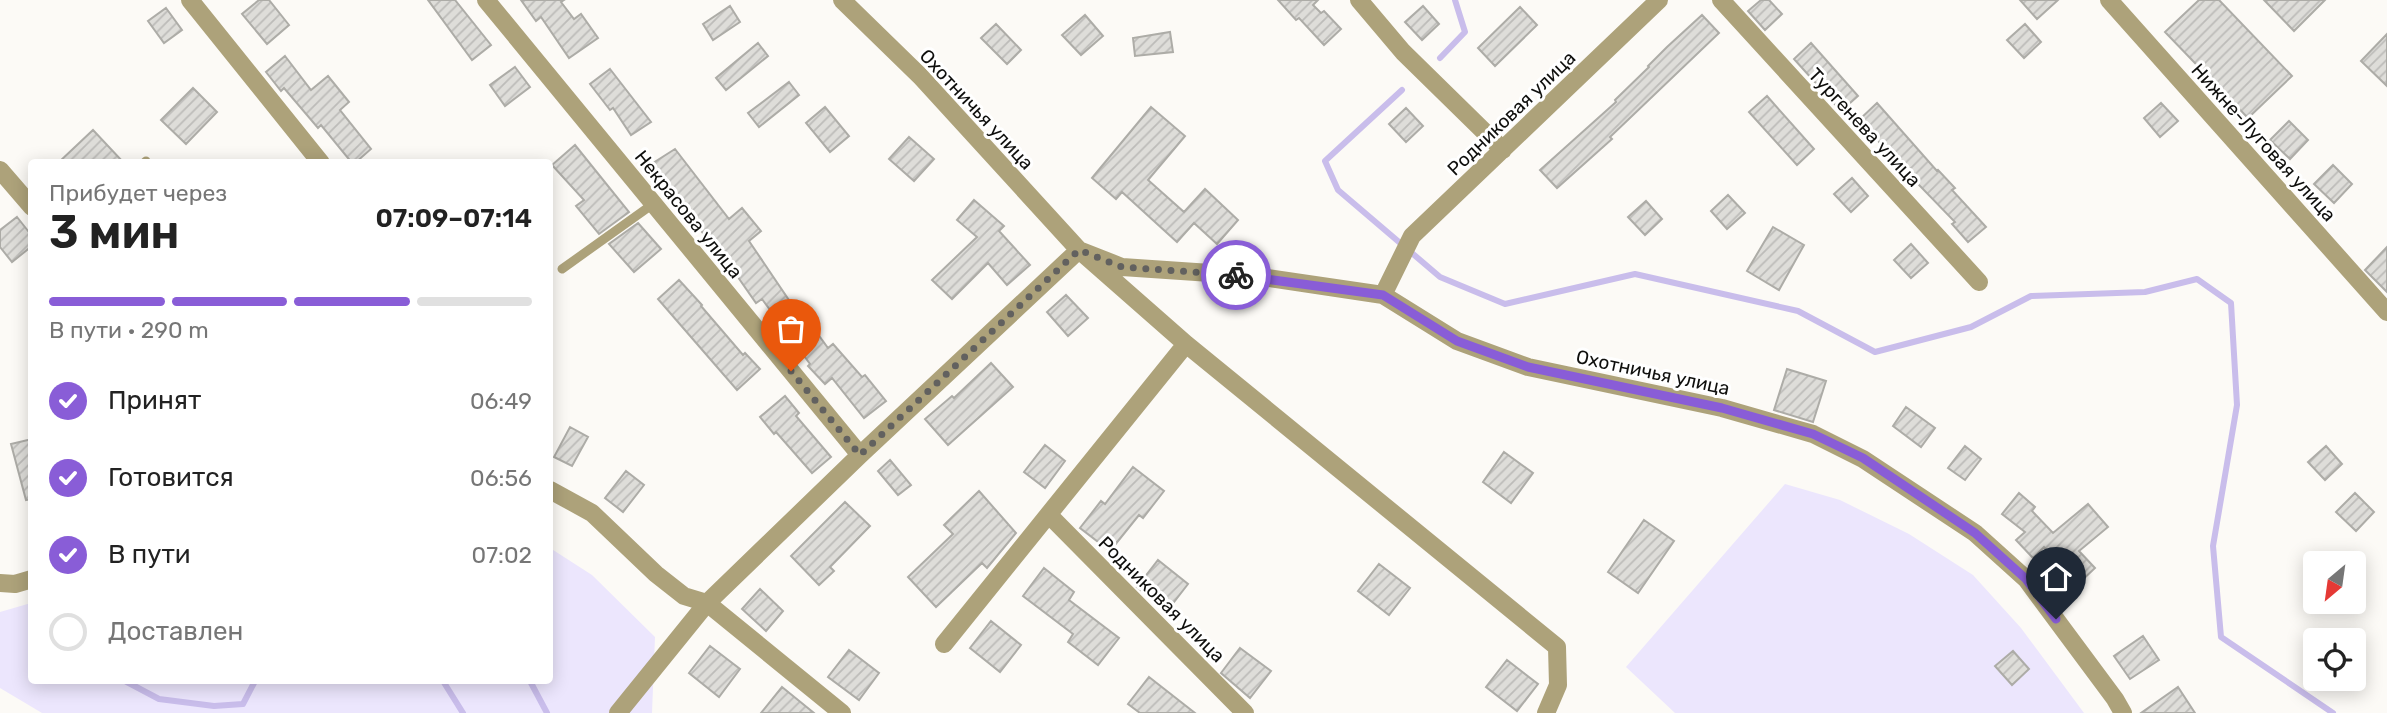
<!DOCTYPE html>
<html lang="ru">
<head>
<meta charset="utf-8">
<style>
	:root { --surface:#fff; --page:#f2f2f2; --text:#222; --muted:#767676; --line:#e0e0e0; --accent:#895dd7 }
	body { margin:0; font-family:Rubik,sans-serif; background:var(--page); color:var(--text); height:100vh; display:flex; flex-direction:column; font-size:26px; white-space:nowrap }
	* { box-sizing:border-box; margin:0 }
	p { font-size:23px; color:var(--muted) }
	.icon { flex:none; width:38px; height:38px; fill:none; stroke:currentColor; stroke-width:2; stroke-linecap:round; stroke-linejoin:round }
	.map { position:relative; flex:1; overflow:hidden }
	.details { position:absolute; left:28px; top:159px; width:525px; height:525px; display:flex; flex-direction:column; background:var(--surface); border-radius:7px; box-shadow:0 4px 18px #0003 }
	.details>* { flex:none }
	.needle { width:46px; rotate:209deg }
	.controls { position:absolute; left:2303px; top:551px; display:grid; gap:14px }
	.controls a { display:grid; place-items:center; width:63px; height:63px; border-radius:7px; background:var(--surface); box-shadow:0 4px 18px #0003; font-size:35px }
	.pin { position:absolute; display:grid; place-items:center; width:60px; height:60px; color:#fff; margin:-72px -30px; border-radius:50% 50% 50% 0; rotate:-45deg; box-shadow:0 0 7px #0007 }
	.pin .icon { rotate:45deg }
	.courier { position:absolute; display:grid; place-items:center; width:70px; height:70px; margin:-35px; border:5px solid #895dd7; border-radius:50%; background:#fff; color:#222; box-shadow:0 2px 9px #0007 }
	.summary em { font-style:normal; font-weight:600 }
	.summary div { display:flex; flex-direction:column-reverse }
	.summary { display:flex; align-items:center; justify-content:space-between; height:119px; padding:0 21px }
	h1 { font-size:46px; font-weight:600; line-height:52px }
	.bar { display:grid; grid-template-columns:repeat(4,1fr); gap:10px 7px; align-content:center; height:84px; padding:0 21px }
	.bar i { height:9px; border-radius:5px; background:var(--line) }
	.bar .current { background:var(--accent) }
	.bar p { grid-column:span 4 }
	ol { padding:0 21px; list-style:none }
	li { display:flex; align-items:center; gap:21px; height:77px }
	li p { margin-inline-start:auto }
	li .icon { padding:7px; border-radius:50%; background:var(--accent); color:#fff; stroke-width:4 }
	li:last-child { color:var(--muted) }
	li i { width:38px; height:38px; border:4px solid var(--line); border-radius:50% }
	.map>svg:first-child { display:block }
	.grass { fill:#ece6fd }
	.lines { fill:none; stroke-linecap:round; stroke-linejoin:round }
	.stream { stroke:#c9bdeb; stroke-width:6 }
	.building { fill:url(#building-hatch); stroke:#adaca7; stroke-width:2 }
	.service { stroke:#ada27a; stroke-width:9 }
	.minor { stroke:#ada27a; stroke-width:18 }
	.done { stroke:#62615f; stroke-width:7; stroke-dasharray:0 12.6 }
	.route { stroke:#895dd7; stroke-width:9 }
	.labels { text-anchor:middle; stroke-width:6; stroke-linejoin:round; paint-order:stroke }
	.street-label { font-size:19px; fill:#0f0f0d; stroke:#fff }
</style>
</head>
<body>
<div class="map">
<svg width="2387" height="713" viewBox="0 0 2387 713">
	<defs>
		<pattern id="building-hatch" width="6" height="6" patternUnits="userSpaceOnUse" patternTransform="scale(1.75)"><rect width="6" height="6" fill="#deddd9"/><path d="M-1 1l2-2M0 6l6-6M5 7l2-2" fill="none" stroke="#bdbcb9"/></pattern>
	</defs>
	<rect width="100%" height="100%" fill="#fcfaf6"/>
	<path class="grass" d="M1785 484 1840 500 1909 534 1973 575 2021 628 2084 713H1675L1626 667Z
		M550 548 592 575 655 637 652 713H42L0 688V612L31 603 32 681H550Z"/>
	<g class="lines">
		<path class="stream" d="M1440 58 1465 32 1455 0
			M1402 90 1325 161 1338 190 1440 277 1505 304 1635 274 1798 311 1875 352 1971 327 2031 296 2145 292 2197 279 2231 303 2237 405 2213 546 2221 637 2333 713
			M125 681 159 699 214 706 243 704 255 681
			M443 681 463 713
			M530 681 547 713"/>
	</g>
	<path class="building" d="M259 0H269L289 25 267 44 242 14Z
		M428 0H455L491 45 472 60Z
		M521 0H564L561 2 574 19 581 14 598 38 569 58 541 17 536 21Z
		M1278 0H1318L1313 5 1321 13 1324 11 1341 29 1324 45 1299 18 1296 20Z
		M1761 0H1769L1782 14 1765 30 1748 11Z
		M2020 0H2058L2037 19Z
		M2199 0H2219L2292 76 2248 118 2165 32Z
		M2264 0H2325L2294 31Z
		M730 6 740 22 713 40 703 24Z
		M1423 6 1439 24 1422 40 1405 22Z
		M1520 7 1537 25 1495 66 1478 48Z
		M166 8 182 30 164 43 148 21Z
		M1085 15 1103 36 1081 55 1062 35Z
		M1702 15 1719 33 1610 137 1612 139 1557 188 1540 170 1616 102 1615 100 1649 67 1648 66 1667 47Z
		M996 24 1021 50 1007 64 981 38Z
		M2025 24 2041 42 2024 58 2007 40Z
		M1170 32 1173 52 1135 56 1133 38Z
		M2387 34V86L2361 61Z
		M758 43 768 56 726 90 716 78Z
		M1811 43 1858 96 1841 111 1794 59Z
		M285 56 311 90 328 76 349 102 340 110 371 149 355 163H352L321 125 318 128 284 88 281 91 266 72Z
		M515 67 530 87 505 106 490 85Z
		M610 69 651 122 631 135 613 108 610 110 590 84Z
		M789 82 799 95 759 127 748 113Z
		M193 88 217 112 186 144 161 120Z
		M1767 96 1814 149 1797 165 1749 112Z
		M1877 103 1937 171 1938 170 1955 188 1952 190 1986 227 1968 242 1952 224 1955 222 1890 155 1860 119Z
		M2161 103 2178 121 2160 137 2144 118Z
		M825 107 849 136 830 152 806 123Z
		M1151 107 1185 136 1148 180 1184 212 1205 189 1238 220 1217 244 1194 223 1177 242 1122 192 1116 199 1092 178Z
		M1406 108 1423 126 1406 142 1389 124Z
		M2289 121 2308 140 2290 159 2270 140Z
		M93 130 124 163H58Z
		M909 137 934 159 914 181 889 159Z
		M575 145 629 212 599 234 576 206 584 200 552 165Z
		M675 149 729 219 742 208 761 231 749 241 791 303 794 301 828 348 833 344 862 377 865 375 886 401 864 418 832 378 825 384 808 366 810 364 762 299 756 303 726 260 724 262 705 239 707 238 680 205 653 163Z
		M2333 165 2352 184 2334 203 2314 184Z
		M1852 178 1868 196 1851 212 1834 194Z
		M1728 195 1745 213 1727 229 1711 211Z
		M974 200 1004 226 999 231 1030 265 1007 285 988 263 952 299 932 280 977 237 957 220Z
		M1646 201 1662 219 1645 235 1628 217Z
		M17 217 32 236V246L12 262 0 247V230Z
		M638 223 661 249 634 272 609 244Z
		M1773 227 1804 245 1779 290 1747 271Z
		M1911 244 1928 263 1911 278 1894 260Z
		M2387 247V292L2365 270Z
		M679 280 702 305 701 306 743 355 745 353 760 369 737 390 658 299Z
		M1066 295 1088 318 1068 336 1047 312Z
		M991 363 1013 387 948 445 925 419 952 396 954 398Z
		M1787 369 1826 381 1813 422 1774 410Z
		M785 396 799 413 796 416 831 457 812 473 776 432 774 434 760 417Z
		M1906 407 1935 428 1921 447 1893 426Z
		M570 427 588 437 572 466 554 457Z
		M32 439V499L26 500 11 444Z
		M1045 445 1065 461 1045 488 1024 472Z
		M1965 446 1981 459 1965 480 1948 468Z
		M2326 446 2342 464 2325 480 2308 462Z
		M1504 452 1533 473 1511 503 1483 482Z
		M890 460 911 485 898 495 878 471Z
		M1133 467 1164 491 1143 518 1139 515 1110 551 1080 528 1101 501 1105 504Z
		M626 471 644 485 623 512 605 498Z
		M979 491 1016 533 987 568 982 563 936 607 908 577 953 534 944 525Z
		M2019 493 2035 507 2032 511 2053 533 2088 504 2108 527 2079 551 2095 568 2078 584 2044 547 2033 558 2016 540 2025 532 2002 514Z
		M2355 493 2374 512 2356 531 2336 512Z
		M845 502 870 526 830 567 834 571 819 585 791 556Z
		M1644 520 1674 541 1638 593 1608 572Z
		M1158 560 1188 584 1167 611 1137 587Z
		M1379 564 1410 588 1389 615 1358 591Z
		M1044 568 1074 592 1069 600 1119 638 1098 665 1068 642 1073 634 1023 596Z
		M760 589 783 611 766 631 742 609Z
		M991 621 1021 645 1000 672 970 648Z
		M2143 636 2159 660 2130 679 2114 656Z
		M710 646 740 669 719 697 689 673Z
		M1240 648 1271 671 1250 698 1221 673Z
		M849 650 879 673 859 700 828 677Z
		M2013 651 2029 669 2012 685 1995 666Z
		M1507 660 1538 684 1517 711 1486 687Z
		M1149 677 1195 713H1140L1128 704Z
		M782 687 814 713H761Z
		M2178 687 2195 713H2141Z"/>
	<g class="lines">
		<path class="service" d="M144 163 146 161
			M562 269 653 204"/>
		<path class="minor" d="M190 0 321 163
			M486 0 860 455
			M842 0 920 76 1079 250 1122 267 1255 276 1383 295 1457 341 1528 367 1722 408 1813 434 1863 459 1975 533 2026 579 2115 699 2123 713
			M1359 0 1403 52 1503 150
			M1721 0 1979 282
			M2109 0 2387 312
			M0 170 32 207
			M1383 295 1412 236 1659 0
			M550 490 592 513 656 574 684 596 707 603 842 713
			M1049 515 1245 713
			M0 583 15 584 32 579
			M944 644 1186 344
			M618 713 707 603 860 455 1079 250 1186 344 1557 647 1558 685 1546 713"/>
	</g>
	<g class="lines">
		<path class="done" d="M791 371 860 455 1079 250 1122 267 1236 275"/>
		<path class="route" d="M1236 275 1383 295 1457 341 1528 367 1722 408 1813 434 1863 458 1975 533 2026 579 2056 619"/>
	</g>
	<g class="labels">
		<g class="street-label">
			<text transform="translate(977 109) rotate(47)" y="7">Охотничья улица</text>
			<text transform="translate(1511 113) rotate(-44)" y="7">Родниковая улица</text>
			<text transform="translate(1865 127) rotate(47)" y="7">Тургенева улица</text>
			<text transform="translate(2264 142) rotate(48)" y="7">Нижне-Луговая улица</text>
			<text transform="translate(689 214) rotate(51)" y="7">Некрасова улица</text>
			<text transform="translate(1653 372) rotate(12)" y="7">Охотничья улица</text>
			<text transform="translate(1162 599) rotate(45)" y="7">Родниковая улица</text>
		</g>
	</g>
</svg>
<div class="controls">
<a><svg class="needle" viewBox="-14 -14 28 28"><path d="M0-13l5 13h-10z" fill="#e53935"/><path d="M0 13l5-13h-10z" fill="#767676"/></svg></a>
<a><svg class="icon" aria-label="locate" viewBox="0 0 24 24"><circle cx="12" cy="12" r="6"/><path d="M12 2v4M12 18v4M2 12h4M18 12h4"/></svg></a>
</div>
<div class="pin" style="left:791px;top:371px;background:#ea580c"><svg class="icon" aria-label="bag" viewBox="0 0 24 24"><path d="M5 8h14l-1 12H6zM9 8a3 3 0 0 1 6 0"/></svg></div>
<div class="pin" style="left:2056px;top:619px;background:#1f2937"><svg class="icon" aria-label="home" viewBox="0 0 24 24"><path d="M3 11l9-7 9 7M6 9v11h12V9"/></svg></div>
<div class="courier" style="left:1236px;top:275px"><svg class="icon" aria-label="bike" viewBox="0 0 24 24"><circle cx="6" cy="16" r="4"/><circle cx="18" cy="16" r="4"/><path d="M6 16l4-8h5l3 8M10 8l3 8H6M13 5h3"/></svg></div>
<section class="details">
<div class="summary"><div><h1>3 мин</h1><p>Прибудет через</p></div><em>07:09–07:14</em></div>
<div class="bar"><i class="current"></i><i class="current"></i><i class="current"></i><i></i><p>В пути · 290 m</p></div>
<ol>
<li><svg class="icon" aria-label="check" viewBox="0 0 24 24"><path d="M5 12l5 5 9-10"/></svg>Принят<p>06:49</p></li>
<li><svg class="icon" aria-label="check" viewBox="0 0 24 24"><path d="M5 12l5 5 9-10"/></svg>Готовится<p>06:56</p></li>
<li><svg class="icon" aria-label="check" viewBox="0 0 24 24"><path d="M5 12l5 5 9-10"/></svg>В пути<p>07:02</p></li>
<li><i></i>Доставлен</li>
</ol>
</section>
</div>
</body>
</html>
